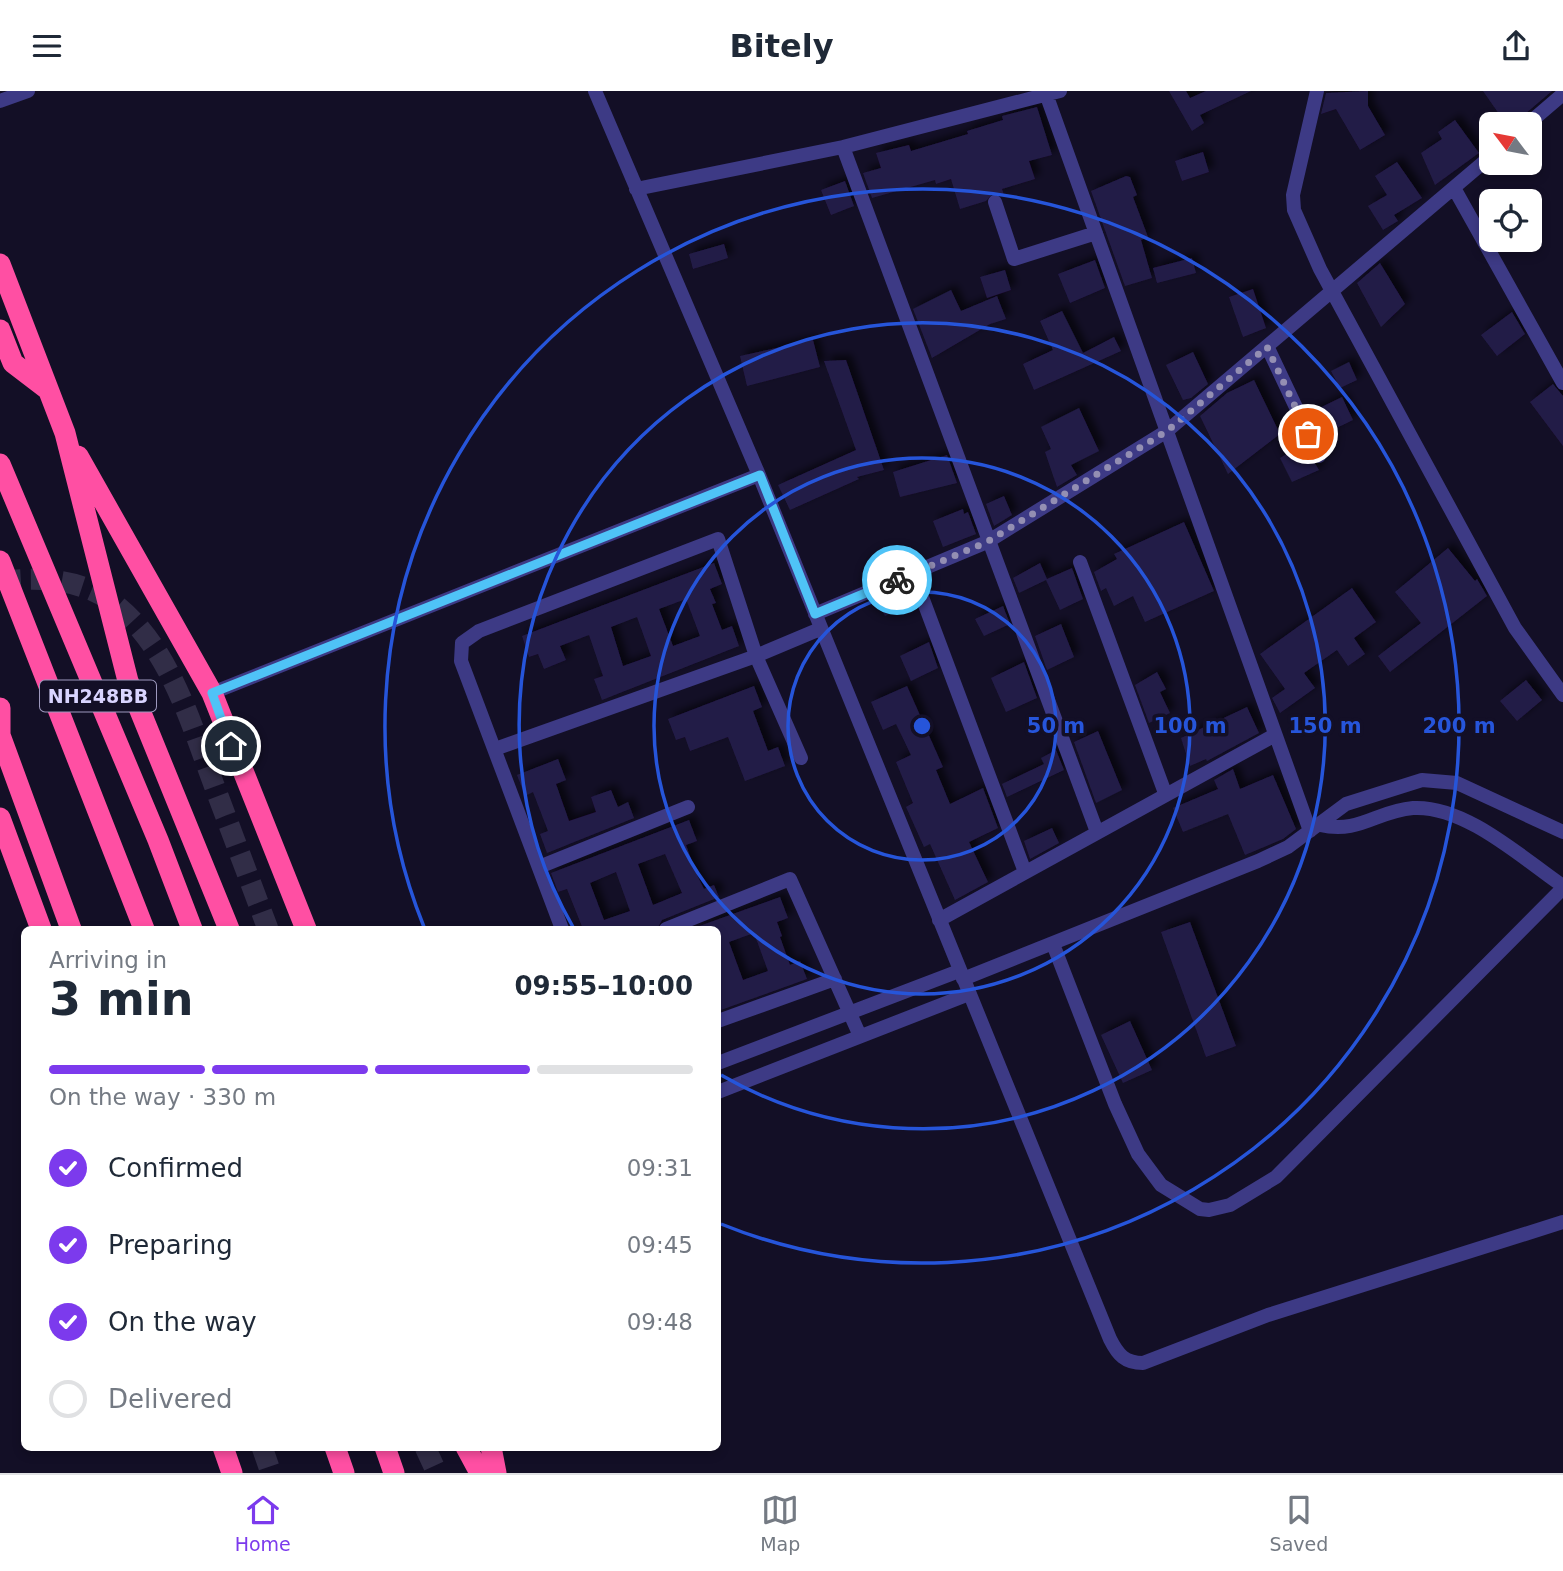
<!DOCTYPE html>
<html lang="en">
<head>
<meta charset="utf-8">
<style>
	:root { --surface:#fff; --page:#f6f6f7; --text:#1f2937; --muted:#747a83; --line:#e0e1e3; --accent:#7c3aed }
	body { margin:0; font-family:"DejaVu Sans",sans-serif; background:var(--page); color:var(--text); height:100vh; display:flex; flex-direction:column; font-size:26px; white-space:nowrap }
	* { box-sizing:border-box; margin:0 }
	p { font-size:23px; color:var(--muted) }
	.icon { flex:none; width:38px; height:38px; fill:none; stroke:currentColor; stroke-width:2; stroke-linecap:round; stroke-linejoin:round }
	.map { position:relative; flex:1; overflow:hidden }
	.side { position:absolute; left:21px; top:835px; width:700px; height:525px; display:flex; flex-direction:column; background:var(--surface); border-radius:10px; box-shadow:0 4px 10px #0003 }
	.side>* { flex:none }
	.needle { width:46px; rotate:302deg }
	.buttons { position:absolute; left:1479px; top:21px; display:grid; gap:14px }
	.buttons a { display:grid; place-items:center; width:63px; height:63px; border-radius:10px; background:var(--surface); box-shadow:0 4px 10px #0003; font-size:35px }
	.pin { position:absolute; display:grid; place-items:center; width:60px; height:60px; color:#fff; margin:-30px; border:4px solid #fff; border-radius:50%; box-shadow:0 2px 7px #0007 }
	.courier { position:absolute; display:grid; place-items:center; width:70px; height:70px; margin:-35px; border:5px solid #4fc3f7; border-radius:50%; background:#fff; color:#222; box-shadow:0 2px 9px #0007 }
	.overview em { font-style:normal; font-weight:800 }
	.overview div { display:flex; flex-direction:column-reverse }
	.overview { display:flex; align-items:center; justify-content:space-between; height:119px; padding:0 28px }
	h1 { font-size:46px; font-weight:800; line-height:52px }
	.bar { display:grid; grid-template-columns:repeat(4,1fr); gap:10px 7px; align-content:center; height:84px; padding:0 28px }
	.bar i { height:9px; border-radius:5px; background:var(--line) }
	.bar .selected { background:var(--accent) }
	.bar p { grid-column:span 4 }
	ol { padding:0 28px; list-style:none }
	li { display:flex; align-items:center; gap:21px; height:77px }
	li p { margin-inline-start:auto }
	li .icon { padding:7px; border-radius:50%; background:var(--accent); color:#fff; stroke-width:4 }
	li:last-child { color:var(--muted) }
	li i { width:38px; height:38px; border:4px solid var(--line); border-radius:50% }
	header { display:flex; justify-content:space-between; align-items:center; height:91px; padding:0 28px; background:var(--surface); font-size:32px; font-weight:800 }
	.dock { display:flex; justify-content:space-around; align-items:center; height:98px; border-top:2px solid var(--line); background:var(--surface); font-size:19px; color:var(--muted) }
	.dock a { display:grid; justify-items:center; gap:4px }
	.dock .selected { color:var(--accent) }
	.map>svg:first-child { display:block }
	.building { fill:#241b47; fill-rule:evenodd; filter:url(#shadow) }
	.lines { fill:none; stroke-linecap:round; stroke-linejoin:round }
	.highway-tunnel { stroke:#312d47; stroke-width:21; stroke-dasharray:21 10; stroke-linecap:butt }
	.street { stroke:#3d3a85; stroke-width:14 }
	.highway { stroke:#ff4fa3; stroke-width:21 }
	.highway-bridge { stroke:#ff4fa3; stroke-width:21 }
	.done { stroke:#948fb3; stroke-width:7; stroke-dasharray:0 12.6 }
	.route { stroke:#4fc3f7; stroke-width:9 }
	.ring { fill:none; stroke:#2655da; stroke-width:3.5 }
	.labels { text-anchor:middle; stroke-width:7; stroke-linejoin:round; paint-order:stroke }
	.shield { fill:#130f26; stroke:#9e99be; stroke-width:2 }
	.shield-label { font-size:19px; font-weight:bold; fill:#d9d4ff }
	.centre { fill:#2655da; stroke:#130f26; stroke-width:3.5 }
	.ring-label { font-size:21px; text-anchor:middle; font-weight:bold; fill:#2655da; stroke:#130f26; stroke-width:7; stroke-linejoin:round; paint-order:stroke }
</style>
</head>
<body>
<header><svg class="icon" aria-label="menu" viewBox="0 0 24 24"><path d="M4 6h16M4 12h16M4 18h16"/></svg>Bitely<svg class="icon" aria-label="share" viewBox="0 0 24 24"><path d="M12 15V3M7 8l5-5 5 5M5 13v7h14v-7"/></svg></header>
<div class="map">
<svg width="1563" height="1382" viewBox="0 0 1563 1382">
	<defs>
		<filter id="shadow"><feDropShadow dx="5.5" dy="-5.5" stdDeviation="3.5" flood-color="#0009"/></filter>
	</defs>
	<rect width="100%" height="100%" fill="#130f26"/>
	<path class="building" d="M1169 0H1186L1190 7 1206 0H1251L1200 24 1204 32 1192 40Z
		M1368 0V15L1385 44 1360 59 1336 18 1321 23 1326 2Z
		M1483 0H1552L1525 23 1524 21 1506 33Z
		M1037 16 1052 64 1029 70 1035 88 1002 98 1004 104 993 102 986 110 960 118 951 88 936 93 935 89 872 107 863 82 881 77 876 62 909 54 911 60 968 43 967 40 1003 29 1002 25Z
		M1455 29 1479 62 1435 94 1421 62 1442 48 1438 41Z
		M1203 61 1209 81 1182 90 1175 70Z
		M1397 71 1422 107 1394 124 1398 130 1383 139 1368 115 1387 104 1375 85Z
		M1126 85 1130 86 1137 104 1133 106 1148 146 1141 149 1152 187 1125 195 1091 100Z
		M845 90 854 115 831 124 821 99Z
		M724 153 728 167 693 178 689 163Z
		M1192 167 1196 182 1157 192 1153 177Z
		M1095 169 1105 197 1070 212 1058 183Z
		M1380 172 1405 213 1381 236 1357 192Z
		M1005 179 1011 199 987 207 980 186Z
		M1253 198 1266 237 1243 246 1229 206Z
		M951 199 961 220 997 205 1006 228 990 233 932 267 913 218Z
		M1062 220 1083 262 1114 246 1121 260 1034 299 1023 273 1053 259 1040 230Z
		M1512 221 1525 243 1497 265 1481 244Z
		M813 249 820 276 747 295 740 265Z
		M1193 261 1208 293 1191 307 1183 309 1166 274Z
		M846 269 884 379 857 386 859 388 790 419 778 394 856 359 824 270Z
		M1349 271 1357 289 1340 297 1331 280Z
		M1254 289 1280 343 1228 383 1200 325 1227 302Z
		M1553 293 1563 305V355L1530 311Z
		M1342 306 1353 329 1320 345 1309 322Z
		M1079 317 1099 360 1071 374 1077 384 1057 396 1045 361 1051 358 1041 336Z
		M1303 353 1319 379 1292 391 1280 367Z
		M947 364 957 392 900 406 893 381Z
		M1004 405 1012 424 994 435 986 413Z
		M963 418 964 423 968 421 976 443 943 456 933 430Z
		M1184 431 1214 500 1145 531 1133 505 1114 515 1106 497 1101 500 1094 481 1117 468 1114 463Z
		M1448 457 1475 490 1477 488 1487 505 1390 581 1378 565 1421 532 1395 501Z
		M714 472 722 493 710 498 716 512 712 513 722 539 732 535 739 555 602 609 594 588 603 585 589 544 560 555 566 569 544 578 538 563 529 566 522 545ZM686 508 700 545 673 555 659 518ZM637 526 651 565 623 575 611 536Z
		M1040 472 1047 488 1072 477 1083 508 1060 519 1046 489 1019 502 1013 487Z
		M907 495 914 511 885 525 876 508Z
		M1352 497 1376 531 1354 547 1365 563 1348 575 1337 559 1304 582 1315 597 1280 622 1272 607 1285 598 1260 563Z
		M1003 515 1010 533 984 545 975 528Z
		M1061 533 1074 566 1047 579 1035 545Z
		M929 551 938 577 911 590 900 565Z
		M1024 571 1037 607 1006 621 991 587Z
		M1157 581 1166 598 1160 601 1170 622 1149 632 1135 594Z
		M1526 589 1542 609 1517 630 1500 610Z
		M754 595 762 616 753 620 768 660 778 656 785 675 745 690 728 646 690 660 685 646 676 649 668 628Z
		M907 595 943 676 936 679 950 713 983 697 998 737 969 751 988 791 955 809 930 753 924 756 906 716 913 712 896 671 911 664 896 633 883 639 871 611Z
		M1247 616 1259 642 1207 670 1206 668 1190 675 1181 647Z
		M1098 640 1122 699 1096 712 1074 651Z
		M1056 659 1064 679 1007 706 1002 693 1044 673 1041 667Z
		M558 668 566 689 556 693 569 730 596 721 591 706 611 699 618 716 628 711 634 727 547 762 540 743 548 740 533 701 525 705 517 684Z
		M1233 678 1240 698 1273 684 1296 738 1283 748 1245 764 1228 723 1183 741 1173 717 1218 698 1214 689Z
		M689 729 697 750 686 754 696 782 704 798 714 794 719 806 662 829 657 838H583L567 798 558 801 551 782ZM665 763 682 802 653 814 638 773ZM616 781 630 820 604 829 590 792Z
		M1052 737 1059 752 1030 768 1024 750Z
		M780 806 788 827 777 831 782 845 780 846 790 874 800 870 807 888 718 920V838H691ZM754 842 768 880 743 889 729 851Z
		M1190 831 1236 955 1206 966 1161 841Z
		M1130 930 1152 979 1123 992 1101 944Z"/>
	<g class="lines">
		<path class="highway-tunnel" d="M0 491C36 485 82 488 112 511 169 554 190 630 214 694 232 742 250 790 268 838
			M262 1356 271 1382
			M425 1356 437 1382"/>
		<path class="street" d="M595 0 759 384 1110 1248C1118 1264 1125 1272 1143 1272L1268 1224 1563 1131
			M1045 0 1310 740
			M1317 0 1293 104 1294 119 1320 178 1515 537 1563 604
			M0 10 28 0
			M1528 33 1563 3
			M843 56 1097 741
			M1454 97 1563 292
			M636 98 843 56 1060 0
			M995 111 1014 168 1096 142
			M1267 255 1319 365
			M1080 471 1165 702
			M913 482 1025 781
			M815 523 987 451 1167 340 1491 65
			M212 602 759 384
			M495 658 756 565 820 538
			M1320 734C1360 743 1376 720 1413 717 1465 714 1522 767 1563 795
			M539 776 688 716
			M939 829 1275 644
			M562 838 461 570 462 552 479 540 718 448 756 565 801 667
			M666 838 790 788 860 945
			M1053 853 1115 1013 1138 1063 1161 1094 1200 1118 1209 1119 1230 1114 1276 1086 1563 797
			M963 888 1258 770 1288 756 1346 713 1422 689 1457 692 1563 741
			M718 930 835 888
			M718 972 959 880
			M718 1001 969 903"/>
		<path class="highway" d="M0 173 65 342 128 590 229 838
			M0 239 13 272 47 298
			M78 365 212 602 306 838
			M0 617V647
			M0 644 71 838
			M0 727 41 838
			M223 1356 232 1382
			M335 1356 344 1382
			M385 1356 394 1382
			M466 1356 480 1382
			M491 1356 496 1382"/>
		<path class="highway-bridge" d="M0 373 158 749 192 838
			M0 470 144 838"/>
	</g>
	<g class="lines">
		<path class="done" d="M897 489 987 451 1167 340 1267 256 1308 343"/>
		<path class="route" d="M231 655 212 602 760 384 815 523 897 489"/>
	</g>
	<g class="ring">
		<circle cx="922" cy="635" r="134"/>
		<circle cx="922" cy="635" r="268"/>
		<path d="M573 836A403 403 0 1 1 721 984"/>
		<path d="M424 836A537 537 0 1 1 721 1133"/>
	</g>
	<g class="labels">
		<rect class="shield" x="40" y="589.5" width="116" height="31" rx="5"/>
		<g class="shield-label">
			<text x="98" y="612">NH248BB</text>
		</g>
	</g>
	<circle cx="922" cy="635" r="10" class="centre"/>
	<g class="ring-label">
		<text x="1056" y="642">50 m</text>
		<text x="1190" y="642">100 m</text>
		<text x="1325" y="642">150 m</text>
		<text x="1459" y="642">200 m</text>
	</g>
</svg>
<div class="buttons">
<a><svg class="needle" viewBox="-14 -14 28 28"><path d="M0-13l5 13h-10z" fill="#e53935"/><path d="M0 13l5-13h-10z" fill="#747a83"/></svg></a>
<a><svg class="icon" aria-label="locate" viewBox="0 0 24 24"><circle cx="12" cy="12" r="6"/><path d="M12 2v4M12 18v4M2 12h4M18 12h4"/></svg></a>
</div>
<div class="pin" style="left:1308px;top:343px;background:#ea580c"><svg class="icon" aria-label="bag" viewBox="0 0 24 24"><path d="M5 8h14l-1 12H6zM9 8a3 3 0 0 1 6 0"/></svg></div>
<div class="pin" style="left:231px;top:655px;background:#1f2937"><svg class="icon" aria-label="home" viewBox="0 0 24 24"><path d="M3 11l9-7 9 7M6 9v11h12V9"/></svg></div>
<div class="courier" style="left:897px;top:489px"><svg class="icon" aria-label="bike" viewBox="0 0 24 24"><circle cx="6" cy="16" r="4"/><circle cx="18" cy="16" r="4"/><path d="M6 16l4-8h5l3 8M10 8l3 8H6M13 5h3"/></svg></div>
<section class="side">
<div class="overview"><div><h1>3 min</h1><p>Arriving in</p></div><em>09:55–10:00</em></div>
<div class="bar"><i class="selected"></i><i class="selected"></i><i class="selected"></i><i></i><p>On the way · 330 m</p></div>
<ol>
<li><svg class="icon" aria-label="check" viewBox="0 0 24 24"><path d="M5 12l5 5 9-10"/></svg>Confirmed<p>09:31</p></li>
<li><svg class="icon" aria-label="check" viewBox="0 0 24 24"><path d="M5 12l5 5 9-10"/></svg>Preparing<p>09:45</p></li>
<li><svg class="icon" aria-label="check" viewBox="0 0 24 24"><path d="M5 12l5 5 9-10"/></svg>On the way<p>09:48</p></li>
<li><i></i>Delivered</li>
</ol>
</section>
</div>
<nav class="dock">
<a class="selected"><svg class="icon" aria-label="home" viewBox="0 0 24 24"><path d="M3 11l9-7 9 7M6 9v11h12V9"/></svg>Home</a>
<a><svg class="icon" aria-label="map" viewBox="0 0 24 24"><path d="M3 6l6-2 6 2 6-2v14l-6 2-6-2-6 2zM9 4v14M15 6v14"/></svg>Map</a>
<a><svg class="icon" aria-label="saved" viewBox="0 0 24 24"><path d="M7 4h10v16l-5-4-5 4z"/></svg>Saved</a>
</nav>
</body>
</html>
